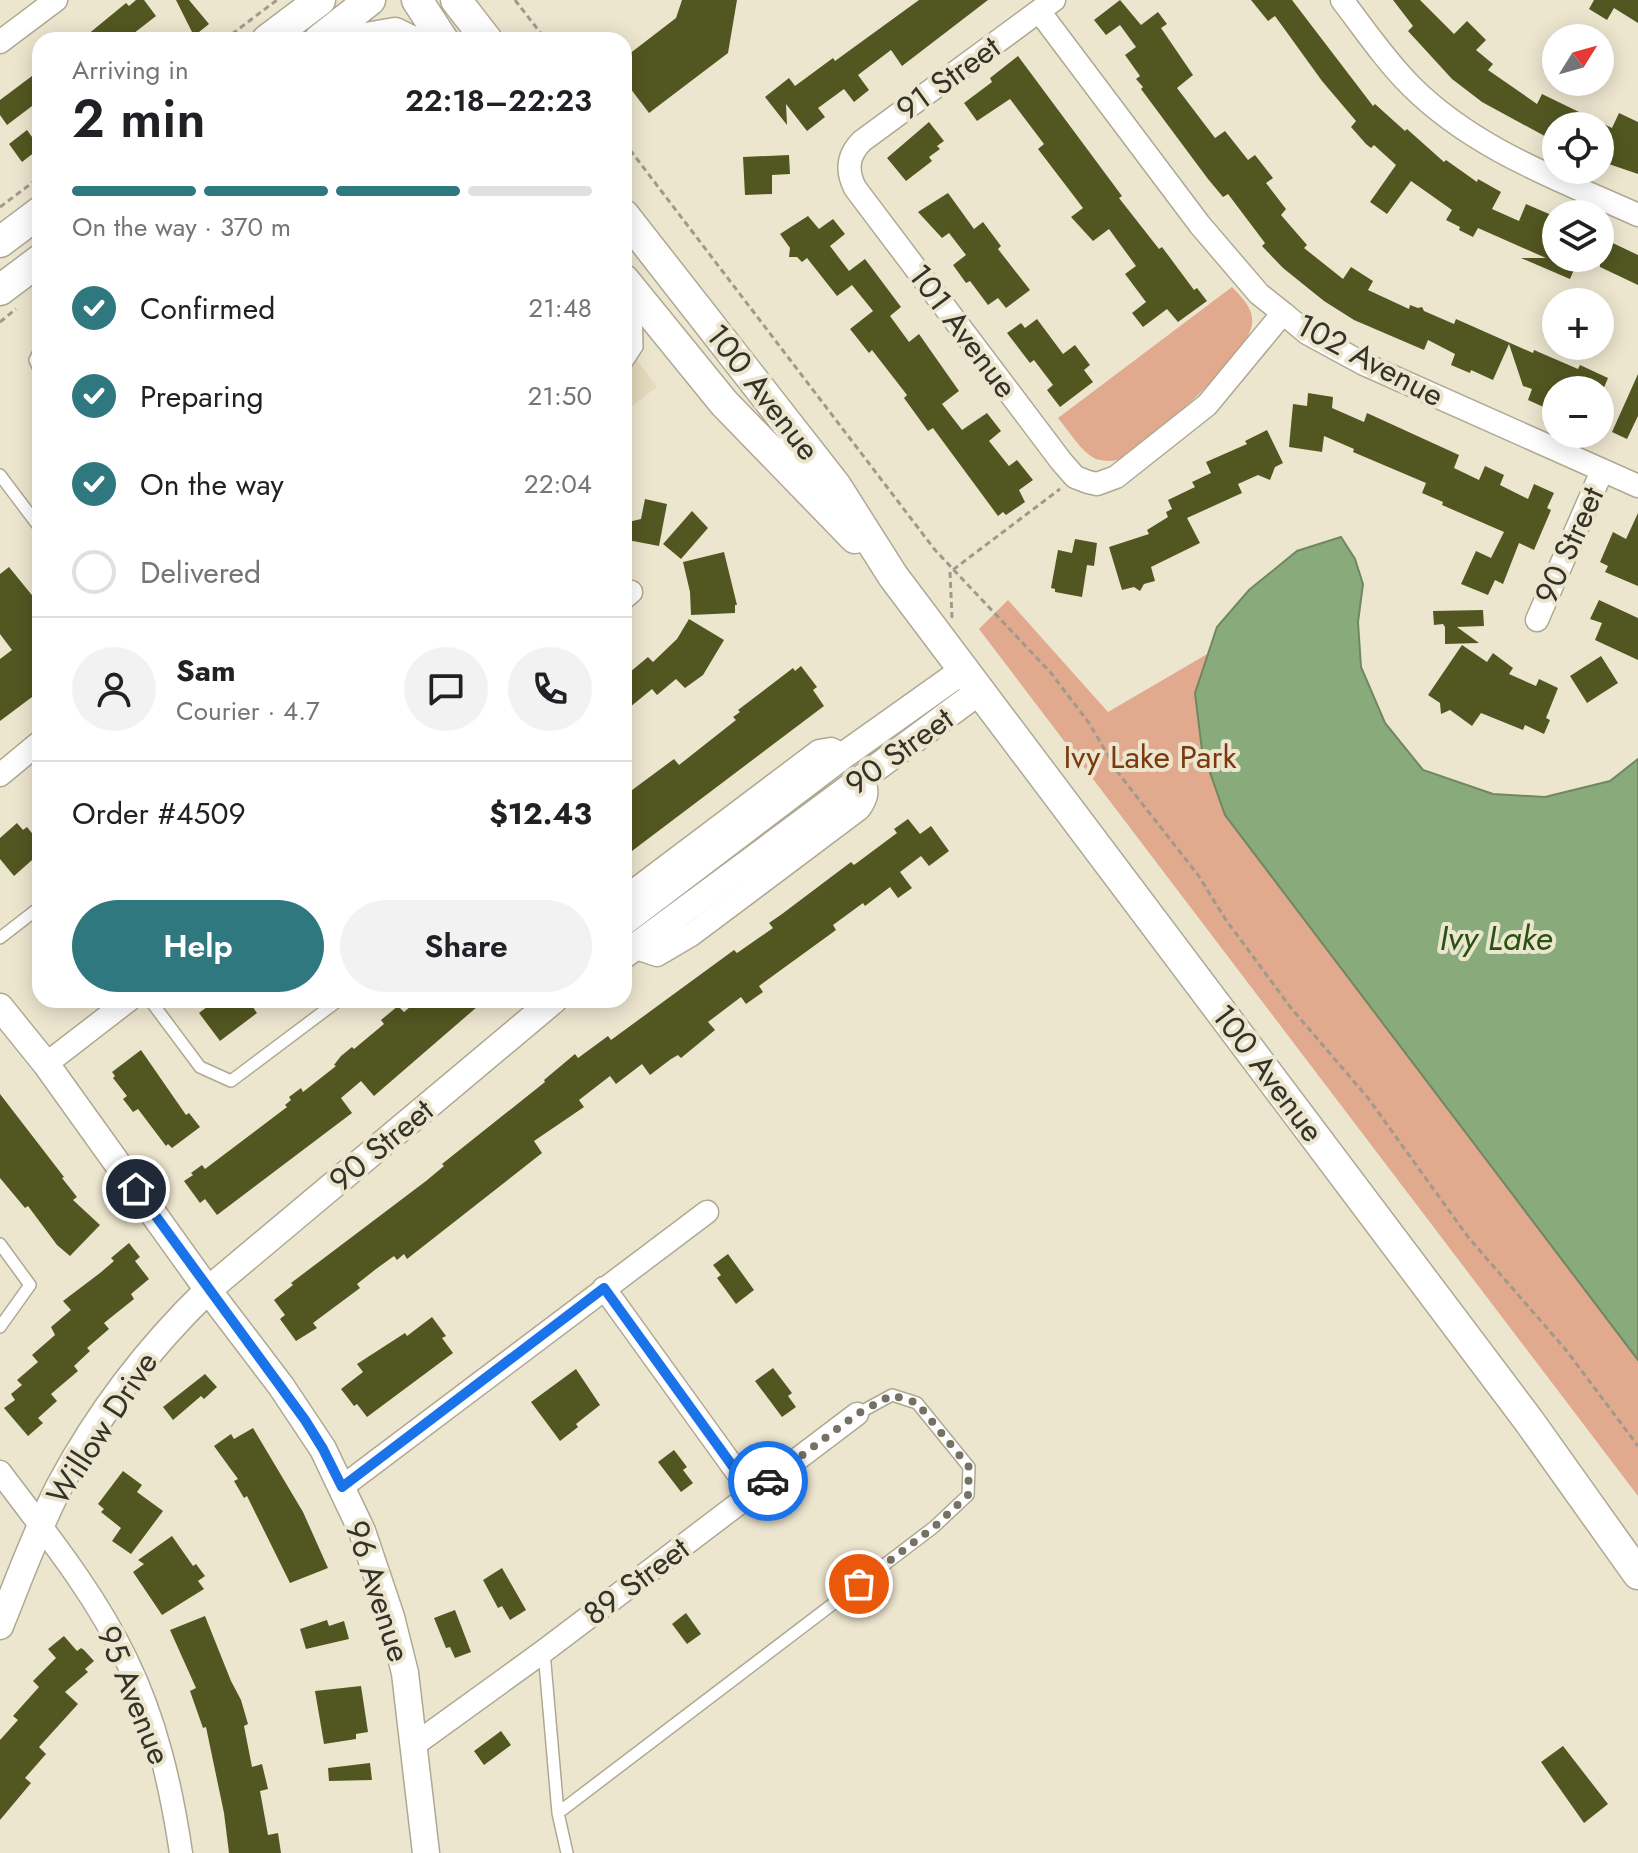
<!DOCTYPE html>
<html lang="en">
<head>
<meta charset="utf-8">
<style>
	:root { --surface:#fff; --page:#f2f2f2; --text:#202124; --muted:#757577; --line:#e0e0e0; --accent:#30787f }
	body { margin:0; font-family:Jost,sans-serif; background:var(--page); color:var(--text); height:100vh; display:flex; flex-direction:column; font-size:30px; white-space:nowrap }
	* { box-sizing:border-box; margin:0 }
	p { font-size:26px; color:var(--muted) }
	.icon { flex:none; width:44px; height:44px; fill:none; stroke:currentColor; stroke-width:2; stroke-linecap:round; stroke-linejoin:round }
	.map { position:relative; flex:1; overflow:hidden }
	.side { position:absolute; left:32px; top:32px; width:600px; height:976px; display:flex; flex-direction:column; background:var(--surface); border-radius:24px; box-shadow:0 4px 20px #0003 }
	.side>* { flex:none }
	.needle { width:52px; rotate:53deg }
	.controls { position:absolute; left:1542px; top:24px; display:grid; gap:16px }
	.controls a { display:grid; place-items:center; width:72px; height:72px; border-radius:50%; background:var(--surface); box-shadow:0 4px 20px #0003; font-size:40px }
	.pin { position:absolute; display:grid; place-items:center; width:68px; height:68px; color:#fff; margin:-34px; border:4px solid #fff; border-radius:50%; box-shadow:0 2px 8px #0007 }
	.courier { position:absolute; display:grid; place-items:center; width:80px; height:80px; margin:-40px; border:6px solid #1a73e8; border-radius:50%; background:#fff; color:#222; box-shadow:0 2px 10px #0007 }
	.head em { font-style:normal; font-weight:600 }
	.head div { display:flex; flex-direction:column-reverse }
	.head { display:flex; align-items:center; justify-content:space-between; height:136px; padding:0 40px }
	h1 { font-size:52px; font-weight:600; line-height:60px }
	.bar { display:grid; grid-template-columns:repeat(4,1fr); gap:12px 8px; align-content:center; height:96px; padding:0 40px }
	.bar i { height:10px; border-radius:6px; background:var(--line) }
	.bar .selected { background:var(--accent) }
	.bar p { grid-column:span 4 }
	.line { display:flex; align-items:center; gap:20px; padding:0 40px; border-top:2px solid var(--line) }
	.line div { flex:1 }
	.round { display:grid; place-items:center; flex:none; width:84px; height:84px; border-radius:42px; background:var(--page) }
	ol { padding:0 40px; list-style:none }
	li { display:flex; align-items:center; gap:24px; height:88px }
	li p { margin-inline-start:auto }
	li .icon { padding:8px; border-radius:50%; background:var(--accent); color:#fff; stroke-width:4 }
	li:last-child { color:var(--muted) }
	li i { width:44px; height:44px; border:4px solid var(--line); border-radius:50% }
	.button { display:flex; gap:16px; margin-top:auto; padding:16px 40px }
	.button a { flex:1; height:92px; border-radius:48px; background:var(--accent); color:#fff; font-size:32px; font-weight:600; line-height:92px; text-align:center }
	.button a+a { background:var(--page); color:var(--text) }
	.map>svg:first-child { display:block }
	.built { fill:#e4dabc }
	.green { fill:#e1a98e }
	.water { fill:#89ab7b; stroke:#708762; stroke-width:2 }
	.building { fill:#525721 }
	.lines { fill:none; stroke-linecap:round; stroke-linejoin:round }
	.service-casing { stroke:#afa892; stroke-width:14 }
	.minor-casing { stroke:#afa892; stroke-width:25 }
	.tertiary-casing { stroke:#afa892; stroke-width:29 }
	.secondary-casing { stroke:#afa892; stroke-width:33 }
	.path { stroke:#9f9a89; stroke-width:3; stroke-dasharray:6 4; stroke-linecap:butt }
	.service { stroke:#fff; stroke-width:11 }
	.minor { stroke:#fff; stroke-width:22 }
	.tertiary { stroke:#fff; stroke-width:26 }
	.secondary { stroke:#fff; stroke-width:30 }
	.done { stroke:#757163; stroke-width:8; stroke-dasharray:0 14.4 }
	.route { stroke:#1a73e8; stroke-width:10 }
	.labels { text-anchor:middle; stroke-width:8; stroke-linejoin:round; paint-order:stroke }
	.street-label { font-size:32px; fill:#343229; stroke:#ede6cf }
	.park-label { font-size:32px; fill:#7c390f; stroke:#ede6cf }
	.water-label { font-size:34px; font-style:italic; fill:#27520f; stroke:#ede6cf }
</style>
</head>
<body>
<div class="map">
<svg width="1638" height="1853" viewBox="0 0 1638 1853">
	<rect width="100%" height="100%" fill="#ede6cf"/>
	<path class="built" d="M624 343 657 387 624 412Z"/>
	<path class="green" d="M1232 287C1242 298 1254 308 1252 324 1249 355 1149 443 1120 459 1114 462 1102 461 1096 459 1081 452 1069 431 1058 418Z
		M1008 600 1108 712 1209 653 1210 773 1306 921 1638 1360V1496L979 629Z"/>
	<path class="water" d="M1341 537 1355 559 1363 584 1358 622 1361 667 1385 723 1423 770 1493 794 1545 797 1610 781 1638 759V1360L1225 815 1202 750 1195 693 1217 627 1249 590 1297 551Z"/>
	<path class="building" d="M136 0H144L156 16 129 37 126 35 120 40H81L126 3 129 6Z
		M176 0H189L209 24 194 36Z
		M682 0H737L728 53 649 113 624 80V58L676 18Z
		M919 0H988L902 66 891 50 858 75 869 90 854 102 844 89 818 108 825 117 807 131 786 104 787 125 765 97 789 78 795 86 833 58 835 61Z
		M1120 0 1141 25 1158 12 1167 24 1161 28 1193 75 1177 88 1215 138 1225 131 1248 160 1255 155 1273 178 1266 183 1286 209 1281 215 1307 245 1304 248 1343 279 1351 267 1373 281 1368 290 1409 309 1410 305 1418 308 1422 307 1424 311 1454 324 1456 319 1533 353 1534 350 1578 369 1580 365 1608 378 1603 390H1556L1548 409 1528 400 1532 389 1523 386 1509 344 1493 380 1471 370 1470 373 1451 365 1455 354 1428 340 1424 350 1354 320 1324 301 1283 268 1262 246 1265 243 1228 194 1223 197 1208 179 1141 89 1143 87 1136 79 1140 76 1125 55 1136 47 1120 25 1106 35 1094 20Z
		M1251 0H1292L1373 106 1375 104 1405 131 1407 129 1444 162 1446 160 1477 182 1478 179 1501 192 1492 209 1519 221 1526 204 1556 217V258H1579L1570 279 1521 258H1546L1478 228 1473 237 1459 230 1460 227 1446 220 1452 210 1411 181 1387 214 1370 202 1396 165 1374 145 1371 148 1366 144 1351 127 1356 121 1322 81 1275 16 1268 21Z
		M1393 0H1420L1454 34 1467 21 1486 40 1476 50 1493 64 1488 70 1537 104 1542 94 1612 128 1619 113 1638 122V174L1600 161V126H1556L1552 140 1482 102 1452 79 1408 31 1413 26Z
		M1594 0H1638V23L1614 8 1607 20 1589 9Z
		M1018 56 1122 196 1119 198 1159 249 1162 247 1194 290 1197 288 1207 301 1178 322 1167 309 1143 327 1132 313 1146 302 1125 274 1136 266 1109 229 1093 241 1071 217 1083 208 1038 149 1044 144 1010 99 977 121 964 103 992 82 990 78Z
		M40 70V100L7 125 0 115V100Z
		M929 122 944 141 937 146 940 149 929 157 932 161 906 181 887 158Z
		M27 130 40 148 22 162 9 144Z
		M789 155 790 174 772 175V194L745 195 743 157Z
		M948 193 974 229 983 222 1001 246 998 249 1030 290 1006 308 998 298 988 305 970 281 966 283 953 265 966 255 949 233 942 238 918 212Z
		M808 216 819 229 833 219 845 234 830 246 849 271 865 259 901 307 890 316 909 342 919 334 959 391 942 404 962 430 987 413 1001 431 989 441 1009 466 1017 460 1033 480 1019 490 1025 502 1006 515 1003 512 998 516 933 428 928 431 904 398 907 395 872 350 869 353 850 329 873 311 852 285 837 296 807 258 802 262 797 257H789L790 248 780 234Z
		M1600 237 1638 255V285L1600 267Z
		M1037 319 1063 354 1075 345 1090 365 1084 370 1093 382 1060 407 1047 390 1053 385 1034 360 1030 363 1007 333 1021 323 1025 328Z
		M1638 374V416L1627 439 1612 432Z
		M1308 393 1333 397 1332 408 1364 422 1367 413 1459 455 1454 468 1479 480 1485 466 1504 475 1500 485 1528 499 1534 484 1554 493 1547 508 1551 510 1534 550 1519 543 1503 584 1495 580 1488 595 1461 584 1476 551 1491 558 1504 532 1442 505 1443 502 1422 493 1426 483 1353 452 1354 449 1324 436 1322 452 1289 447 1293 404 1307 406Z
		M1267 430 1283 463 1275 467 1270 480 1258 475 1238 484 1242 493 1187 518 1200 543 1151 567 1155 581 1144 584 1140 591 1134 587 1122 590 1109 547 1149 534 1147 530 1168 517 1166 512 1172 509 1168 500 1195 487 1192 482 1211 473 1206 462 1247 444 1245 441Z
		M645 499 667 504 659 546 633 541 624 543V523L641 519Z
		M692 511 708 528 681 559 663 544Z
		M1638 513V586L1605 572 1608 566 1600 562 1613 532 1626 539Z
		M1075 539 1097 543 1094 566 1087 565 1082 597 1055 592V589L1051 588 1058 550 1072 553Z
		M724 552 737 605H735V613L691 615 690 592 683 562Z
		M9 567 40 605V691L0 721V659L12 650 0 634V574Z
		M1599 600 1638 618V660L1595 640 1602 623 1590 619Z
		M1483 610 1484 626 1457 627 1479 643 1445 644V627L1443 624 1434 625 1433 611Z
		M689 619 724 640 703 675 685 688 676 679 657 695 652 689 624 712V677L648 657 653 662 677 639Z
		M1462 645 1487 662 1493 653 1513 668 1509 674 1536 686 1539 679 1558 688 1546 718 1550 720 1544 734 1525 725 1523 730 1481 713 1472 726 1450 710 1441 714 1440 703 1428 695Z
		M1601 656 1618 683 1587 703 1570 676Z
		M801 666 817 687 813 690 824 706 624 857V796L674 759 679 765 736 720 733 717 740 712 738 710 793 668 795 671Z
		M908 819 920 834 931 826 949 851 929 866 921 856 900 872 912 888 898 898 890 887 865 906 863 903 833 925 836 930 759 986 763 992 746 1004 741 997 708 1022 715 1030 681 1058 678 1055 671 1059 650 1075 642 1064 616 1084 610 1076 579 1100 584 1107 534 1141 542 1153 407 1259 404 1254 397 1260 394 1256 376 1269 357 1284 360 1288 313 1323 317 1328 296 1341 280 1319 285 1315 274 1300 293 1285 291 1283 426 1181 444 1166 442 1164 545 1082 544 1080 575 1054 578 1058 608 1036 611 1040 734 950 737 953 773 928 769 923 782 914 851 862 854 865 897 833 894 829Z
		M17 823 23 830 27 827 40 843V853L14 876 0 859V838Z
		M216 1000H248L257 1013 220 1041 199 1013Z
		M418 1000H485L374 1096 361 1081 341 1098 352 1113 217 1215 205 1199 200 1203 184 1181 193 1175 191 1173 202 1165 205 1169 287 1107 285 1105 291 1100 289 1097 301 1088 303 1092 336 1066 334 1065 341 1056 352 1047 354 1049 384 1024 381 1020 398 1006 404 1012Z
		M141 1050 186 1115 189 1113 200 1127 172 1148 168 1144 166 1146 138 1109 133 1112 123 1099 127 1096 113 1078 115 1076 112 1072Z
		M0 1094 64 1177 62 1178 77 1197 73 1200 100 1225 70 1256 57 1245 28 1206 25 1208 0 1178Z
		M129 1243 140 1257 135 1261 149 1279 131 1294 134 1299 104 1323 109 1329 87 1348 90 1351 74 1366 78 1371 51 1394 57 1401 38 1418 43 1423 28 1436 4 1408 15 1400 11 1394 22 1385 17 1380 38 1362 32 1355 55 1335 51 1327 71 1310 63 1301 100 1273 114 1261 111 1258Z
		M728 1254 754 1290 736 1304 717 1278 721 1275 713 1265Z
		M432 1317 446 1336 442 1338 453 1353 367 1417 357 1404 354 1406 341 1389 363 1372 357 1364 405 1333 407 1336Z
		M773 1368 792 1393 788 1396 796 1407 782 1417 755 1381Z
		M576 1369 600 1405 576 1424 578 1427 560 1441 531 1402Z
		M205 1374 217 1387 204 1399 201 1396 173 1420 163 1407Z
		M253 1428 303 1512 328 1568 290 1583 247 1496 244 1498 234 1481 238 1479 214 1446 231 1434 234 1439Z
		M674 1450 687 1467 683 1470 693 1483 681 1492 658 1462Z
		M123 1471 142 1485 137 1492 163 1511 131 1554 112 1541 121 1528 101 1512 104 1509 98 1504Z
		M172 1536 193 1566 196 1564 205 1576 198 1581 204 1589 162 1615 133 1572 144 1564 138 1560Z
		M502 1568 526 1610 510 1620 502 1606 498 1608 483 1580Z
		M455 1610 471 1652 455 1658 450 1647 446 1648 434 1618Z
		M686 1613 701 1634 687 1644 672 1624Z
		M205 1616 231 1681 241 1700 248 1724 244 1726 252 1767 262 1764 268 1789 260 1791 268 1835 278 1833 281 1853H229L224 1813 206 1727 203 1728 190 1691 196 1688 170 1630Z
		M327 1620 329 1626 344 1621 349 1639 306 1649 300 1629Z
		M64 1636 77 1651 81 1648 84 1650 94 1661 85 1669 88 1672 65 1692 78 1704 39 1747 46 1754 25 1778 31 1783 0 1820V1740L18 1720 13 1716 39 1687 33 1681 56 1658 48 1649Z
		M361 1686 368 1732 356 1734V1739L324 1744 315 1691Z
		M501 1731 511 1745 484 1765 474 1751Z
		M1563 1746 1608 1804 1584 1823 1541 1762Z
		M370 1763 372 1780 329 1781 328 1768Z"/>
	<g class="lines">
		<defs>
			<path id="service" d="M40 350 35 360 40 371
				M624 367 637 347 636 307
				M0 475 40 528
				M0 938 40 907
				M150 1000 200 1067 231 1081 339 1000
				M0 1244 30 1285 0 1327
				M544 1652 558 1813 567 1853
				M558 1813 934 1527 968 1495 969 1467 917 1403 892 1395 857 1414"/>
			<path id="minor" d="M1054 0 862 141C848 155 846 170 855 188L1061 461 1075 477 1088 482 1097 484 1116 477 1207 405 1283 313
				M1342 0C1364 29 1385 60 1411 86 1474 149 1558 179 1638 215
				M1039 11 1200 225 1259 294 1283 313 1307 333 1364 364 1638 486
				M0 42 56 0
				M624 598 631 592
				M1537 620 1602 471
				M0 775 40 742
				M624 898 819 751 831 749 844 755
				M636 948 657 955 691 935 859 809C868 797 868 791 863 777
				M46 1064 129 1000
				M604 1288 752 1493
				M0 1472C45 1532 94 1592 126 1659 156 1720 171 1786 181 1853
				M342 1487 707 1212
				M414 1745 544 1651 857 1414"/>
			<path id="tertiary" d="M624 922 844 755 965 669
				M624 955 981 690
				M0 1007 46 1064 208 1290 281 1386 323 1449 362 1531 391 1617 405 1673 426 1853
				M0 1626C19 1579 37 1529 60 1485 99 1412 149 1347 208 1290L554 1000"/>
			<path id="secondary" d="M417 0 443 40
				M456 0 487 40
				M267 40 320 0
				M319 40 370 0
				M355 40 395 33 409 40
				M624 215 836 486 893 576 1529 1421 1638 1574
				M0 242 40 212
				M624 280 724 403 855 538
				M0 290 40 260"/>
		</defs>
		<use href="#service" class="service-casing"/>
		<use href="#minor" class="minor-casing"/>
		<use href="#tertiary" class="tertiary-casing"/>
		<use href="#secondary" class="secondary-casing"/>
		<path class="path" d="M515 0 546 40
			M224 40 277 0
			M624 142 935 550 1051 673 1089 723 1119 774 1198 875 1226 920 1291 1008 1368 1098 1468 1237 1566 1350 1638 1446
			M0 207 40 177
			M0 322 16 309
			M952 618 950 572 1060 489"/>
		<use href="#service" class="service"/>
		<use href="#minor" class="minor"/>
		<use href="#tertiary" class="tertiary"/>
		<use href="#secondary" class="secondary"/>
	</g>
	<g class="lines">
		<path class="done" d="M768 1481 857 1414 892 1395 917 1403 969 1467 968 1495 934 1527 859 1584"/>
		<path class="route" d="M136 1189 305 1420 323 1449 342 1487 604 1288 752 1493 768 1481"/>
	</g>
	<g class="labels">
		<g class="street-label">
			<text transform="translate(948 78) rotate(-36)" y="11">91 Street</text>
			<text transform="translate(963 331) rotate(53)" y="11">101 Avenue</text>
			<text transform="translate(1370 360) rotate(28)" y="11">102 Avenue</text>
			<text transform="translate(763 392) rotate(52)" y="11">100 Avenue</text>
			<text transform="translate(1569 545) rotate(-66)" y="11">90 Street</text>
			<text transform="translate(899 751) rotate(-36)" y="11">90 Street</text>
			<text transform="translate(1268 1073) rotate(53)" y="11">100 Avenue</text>
			<text transform="translate(381 1145) rotate(-40)" y="11">90 Street</text>
			<text transform="translate(102 1428) rotate(-57)" y="11">Willow Drive</text>
			<text transform="translate(636 1581) rotate(-37)" y="11">89 Street</text>
			<text transform="translate(378 1591) rotate(72)" y="11">96 Avenue</text>
			<text transform="translate(134 1695) rotate(68)" y="11">95 Avenue</text>
		</g>
		<g class="park-label">
			<text x="1150" y="768">Ivy Lake Park</text>
		</g>
		<g class="water-label">
			<text x="1496" y="950">Ivy Lake</text>
		</g>
	</g>
</svg>
<div class="controls">
<a><svg class="needle" viewBox="-14 -14 28 28"><path d="M0-13l5 13h-10z" fill="#e53935"/><path d="M0 13l5-13h-10z" fill="#757577"/></svg></a>
<a><svg class="icon" aria-label="locate" viewBox="0 0 24 24"><circle cx="12" cy="12" r="6"/><path d="M12 2v4M12 18v4M2 12h4M18 12h4"/></svg></a>
<a><svg class="icon" aria-label="layers" viewBox="0 0 24 24"><path d="M12 4l9 5-9 5-9-5zM3 14l9 5 9-5"/></svg></a>
<a>+</a>
<a>−</a>
</div>
<div class="pin" style="left:859px;top:1584px;background:#ea580c"><svg class="icon" aria-label="bag" viewBox="0 0 24 24"><path d="M5 8h14l-1 12H6zM9 8a3 3 0 0 1 6 0"/></svg></div>
<div class="pin" style="left:136px;top:1189px;background:#1f2937"><svg class="icon" aria-label="home" viewBox="0 0 24 24"><path d="M3 11l9-7 9 7M6 9v11h12V9"/></svg></div>
<div class="courier" style="left:768px;top:1481px"><svg class="icon" aria-label="car" viewBox="0 0 24 24"><path d="M5 17H2v-5l4-1 3-4h7l3 4 3 1v5h-3M9 17h6M6 11h13"/><circle cx="7" cy="17" r="2"/><circle cx="17" cy="17" r="2"/></svg></div>
<section class="side">
<div class="head"><div><h1>2 min</h1><p>Arriving in</p></div><em>22:18–22:23</em></div>
<div class="bar"><i class="selected"></i><i class="selected"></i><i class="selected"></i><i></i><p>On the way · 370 m</p></div>
<ol>
<li><svg class="icon" aria-label="check" viewBox="0 0 24 24"><path d="M5 12l5 5 9-10"/></svg>Confirmed<p>21:48</p></li>
<li><svg class="icon" aria-label="check" viewBox="0 0 24 24"><path d="M5 12l5 5 9-10"/></svg>Preparing<p>21:50</p></li>
<li><svg class="icon" aria-label="check" viewBox="0 0 24 24"><path d="M5 12l5 5 9-10"/></svg>On the way<p>22:04</p></li>
<li><i></i>Delivered</li>
</ol>
<div class="line" style="height:144px"><a class="round"><svg class="icon" aria-label="person" viewBox="0 0 24 24"><circle cx="12" cy="8" r="4"/><path d="M4 21q1-7 8-7t8 7"/></svg></a><div><b>Sam</b><p>Courier · 4.7</p></div><a class="round"><svg class="icon" aria-label="chat" viewBox="0 0 24 24"><path d="M4 5h16v11H9l-5 4z"/></svg></a><a class="round"><svg class="icon" aria-label="phone" viewBox="0 0 24 24"><path d="M5 4h4l2 5-3 2q2 4 5 5l2-3 5 2v4C11 20 4 13 5 4z"/></svg></a></div>
<div class="line" style="height:104px"><div>Order #4509</div><b>$12.43</b></div>
<div class="button"><a>Help</a><a>Share</a></div>
</section>
</div>
</body>
</html>
